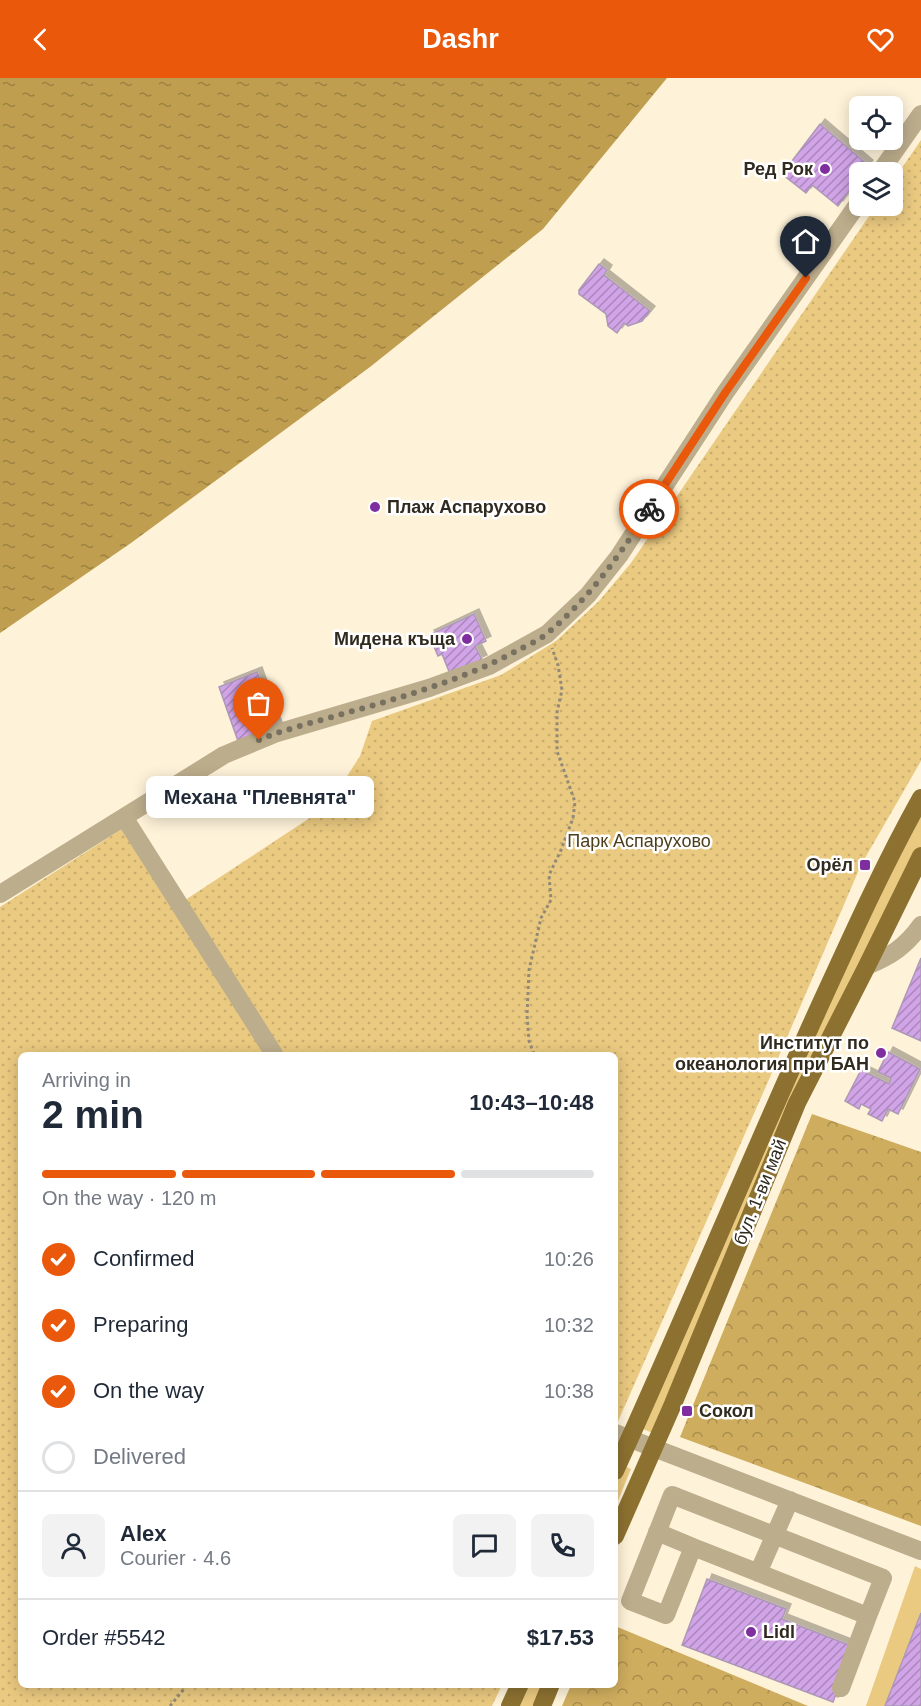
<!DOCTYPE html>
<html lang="en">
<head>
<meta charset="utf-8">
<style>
	:root { --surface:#fff; --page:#f2f2f3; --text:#1f2937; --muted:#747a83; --line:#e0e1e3; --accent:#ea580c }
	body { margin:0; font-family:Arial,sans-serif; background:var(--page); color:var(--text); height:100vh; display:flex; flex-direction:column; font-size:22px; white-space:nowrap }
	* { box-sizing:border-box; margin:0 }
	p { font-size:20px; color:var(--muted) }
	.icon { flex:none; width:33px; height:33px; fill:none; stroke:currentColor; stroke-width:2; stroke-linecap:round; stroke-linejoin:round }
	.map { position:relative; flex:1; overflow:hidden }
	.drawer { position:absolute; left:18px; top:974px; width:600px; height:636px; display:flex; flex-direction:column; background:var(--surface); border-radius:9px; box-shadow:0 3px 15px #0003 }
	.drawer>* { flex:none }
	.controls { position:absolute; left:849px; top:18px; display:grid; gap:12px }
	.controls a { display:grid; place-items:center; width:54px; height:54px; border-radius:9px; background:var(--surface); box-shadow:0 3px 15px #0003; font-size:30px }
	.pin { position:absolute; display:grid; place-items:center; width:51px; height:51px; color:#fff; margin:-62px -26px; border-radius:50% 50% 50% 0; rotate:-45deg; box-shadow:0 0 6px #0007 }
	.pin .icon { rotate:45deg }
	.courier { position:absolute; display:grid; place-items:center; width:60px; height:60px; margin:-30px; border:4px solid #ea580c; border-radius:50%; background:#fff; color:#222; box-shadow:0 2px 8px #0007 }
	.bubble { position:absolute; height:42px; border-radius:9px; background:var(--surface); box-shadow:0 3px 15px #0003; font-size:20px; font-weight:700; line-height:42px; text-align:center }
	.summary em { font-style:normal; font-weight:700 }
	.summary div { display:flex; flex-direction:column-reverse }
	.summary { display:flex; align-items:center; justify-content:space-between; height:102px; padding:0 24px }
	h1 { font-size:39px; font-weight:700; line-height:45px }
	.bar { display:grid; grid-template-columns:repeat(4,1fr); gap:9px 6px; align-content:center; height:72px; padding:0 24px }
	.bar i { height:8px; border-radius:4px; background:var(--line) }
	.bar .active { background:var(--accent) }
	.bar p { grid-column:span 4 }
	.line { display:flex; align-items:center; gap:15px; padding:0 24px; border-top:2px solid var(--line) }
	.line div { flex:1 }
	.round { display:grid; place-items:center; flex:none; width:63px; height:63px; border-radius:9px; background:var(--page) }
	ol { padding:0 24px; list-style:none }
	li { display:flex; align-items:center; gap:18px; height:66px }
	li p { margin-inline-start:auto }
	li .icon { padding:6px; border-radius:50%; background:var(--accent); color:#fff; stroke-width:4 }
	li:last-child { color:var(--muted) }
	li i { width:33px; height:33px; border:3px solid var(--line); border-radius:50% }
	header { display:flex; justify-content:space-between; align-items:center; height:78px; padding:0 24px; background:var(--accent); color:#fff; font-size:27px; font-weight:700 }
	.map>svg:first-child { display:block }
	.grass { fill:#eac980 }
	.forest { fill:url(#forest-crowns) }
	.park { fill:url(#park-dots) }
	.water { fill:url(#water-ripples) }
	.building { fill:url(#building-hatch); stroke:#ac99b5; stroke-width:1.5; filter:url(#shadow) }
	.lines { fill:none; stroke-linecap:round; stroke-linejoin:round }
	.path { stroke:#928977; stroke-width:3; stroke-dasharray:3 3; stroke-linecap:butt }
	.minor { stroke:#bcad8c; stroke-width:18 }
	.major { stroke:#8c7130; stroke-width:18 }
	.done { stroke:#797160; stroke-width:6; stroke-dasharray:0 10.8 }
	.route { stroke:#ea580c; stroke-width:8 }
	.poi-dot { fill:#7e2e9e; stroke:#fff; stroke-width:2 }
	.labels { text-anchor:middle; stroke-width:5; stroke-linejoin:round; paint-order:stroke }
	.poi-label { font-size:18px; font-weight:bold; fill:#312b1f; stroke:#fff; text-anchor:end }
	.park-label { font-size:18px; fill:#4d3e1c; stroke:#fff }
	.street-label { font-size:18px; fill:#312b1f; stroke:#fff }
</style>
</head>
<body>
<header><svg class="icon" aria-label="back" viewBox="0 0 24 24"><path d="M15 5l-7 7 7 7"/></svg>Dashr<svg class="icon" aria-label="heart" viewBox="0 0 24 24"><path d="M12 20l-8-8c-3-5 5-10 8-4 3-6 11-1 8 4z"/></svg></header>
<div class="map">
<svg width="921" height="1628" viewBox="0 0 921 1628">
	<defs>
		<pattern id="forest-crowns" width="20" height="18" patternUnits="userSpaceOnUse" patternTransform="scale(1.5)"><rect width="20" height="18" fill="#cfad5e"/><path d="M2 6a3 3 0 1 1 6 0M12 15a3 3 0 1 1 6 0" fill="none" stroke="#a98d4d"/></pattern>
		<pattern id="park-dots" width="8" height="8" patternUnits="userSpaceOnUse" patternTransform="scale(1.5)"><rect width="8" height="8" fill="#eac980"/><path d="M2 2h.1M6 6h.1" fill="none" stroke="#c9ad6e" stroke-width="1.8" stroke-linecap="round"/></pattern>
		<pattern id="water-ripples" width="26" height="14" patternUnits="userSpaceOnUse" patternTransform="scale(1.5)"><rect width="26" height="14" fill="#c09e4f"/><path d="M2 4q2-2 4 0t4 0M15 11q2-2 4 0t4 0" fill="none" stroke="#9d8141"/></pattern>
		<pattern id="building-hatch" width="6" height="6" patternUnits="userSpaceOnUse" patternTransform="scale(1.5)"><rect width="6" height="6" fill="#d1a4e8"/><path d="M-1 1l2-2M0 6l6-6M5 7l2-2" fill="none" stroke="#aa86bb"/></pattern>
		<filter id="shadow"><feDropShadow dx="5" dy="-5" stdDeviation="0" flood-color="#0004"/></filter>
	</defs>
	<rect width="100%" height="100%" fill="#fef2d9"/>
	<path class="grass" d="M921 720V778L867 888 658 1357 635 1348Z
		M625 1388 631 1391 615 1430V1409Z
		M915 1488 921 1491V1628H866Z
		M526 1607H543L534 1628H516Z"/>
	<path class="forest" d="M812 1036 921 1074V1448L680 1359Z
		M615 1548 808 1628H562L571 1607 615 1606Z"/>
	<path class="park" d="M921 62V683L861 787 767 1006 615 1350V976H21V1606L502 1607 492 1628H0V829L122 751 173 830 328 728 360 678 372 643 501 597 556 563 599 523 631 485 876 128H892L893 103Z"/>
	<path class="water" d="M0 0H667L543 151 370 289 131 465 0 555Z"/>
	<path class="building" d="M820 46 868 87 862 94H860V98L838 128 812 107 806 115 782 96Z
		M599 186 607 192 604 197 650 233 642 243 628 248 624 245 617 255 608 248 606 236 579 216V212Z
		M474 536 486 563 475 568 482 582 450 596 442 576 438 578 429 557Z
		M257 594 277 649 238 663 219 609Z
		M921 880V963L892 950Z
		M888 974 920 991 898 1036 888 1031 882 1043 868 1036 871 1031 861 1026 859 1031 845 1023 861 992 889 1006 891 1000 878 994Z
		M707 1501 786 1531 782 1541 854 1569 833 1624 682 1567Z
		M921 1535V1625L920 1628H885Z"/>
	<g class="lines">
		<path class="path" d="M534 976 529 963 527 937 529 892 541 840 551 822 549 797 561 772 573 740 575 724 557 673V634L562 612 558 587 552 570
			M170 1628 188 1606"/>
		<path class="minor" d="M880 94 921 36
			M124 739 274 976
			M0 816 224 677 277 655 429 610 489 588 547 556 588 517 619 478 725 315 860 123
			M867 888C891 878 905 869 921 847
			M615 1355 921 1473
			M672 1417 883 1500 868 1538 693 1469 666 1537 630 1523Z
			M657 1454 693 1469
			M758 1495 790 1422
			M841 1610 868 1538"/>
		<path class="major" d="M615 1393C684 1242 747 1088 816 936 849 864 882 790 921 720
			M615 1458 673 1326 797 1025 867 888 921 778
			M510 1628 520 1606
			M542 1628 551 1606"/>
	</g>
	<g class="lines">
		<path class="done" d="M259 662 277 655C357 630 443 613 518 572 528 567 540 562 549 554 590 519 621 476 649 431"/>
		<path class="route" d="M649 431 725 315 806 200"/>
	</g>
	<g class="poi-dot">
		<circle cx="825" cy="91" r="6"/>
		<circle cx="375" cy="429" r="6"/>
		<circle cx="467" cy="561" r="6"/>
		<rect x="859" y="781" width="12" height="12" rx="3"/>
		<circle cx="881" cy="975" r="6"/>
		<rect x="681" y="1327" width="12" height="12" rx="3"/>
		<circle cx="751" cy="1554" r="6"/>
	</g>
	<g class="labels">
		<g class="poi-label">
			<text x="813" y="97">Ред Рок</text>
			<text x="387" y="435" text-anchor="start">Плаж Аспарухово</text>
			<text x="455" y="567">Мидена къща</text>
			<text x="853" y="793">Орёл</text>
			<text x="869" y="971">Институт по<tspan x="869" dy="21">океанология при БАН</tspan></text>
			<text x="699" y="1339" text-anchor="start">Сокол</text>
			<text x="763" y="1560" text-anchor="start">Lidl</text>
		</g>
		<g class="park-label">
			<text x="639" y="769">Парк Аспарухово</text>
		</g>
		<g class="street-label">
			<text transform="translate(760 1114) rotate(-68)" y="6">бул. 1-ви май</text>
		</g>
	</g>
</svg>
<div class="controls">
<a><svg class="icon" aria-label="locate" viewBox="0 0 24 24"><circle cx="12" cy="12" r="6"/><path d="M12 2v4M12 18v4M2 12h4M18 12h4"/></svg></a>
<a><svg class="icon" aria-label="layers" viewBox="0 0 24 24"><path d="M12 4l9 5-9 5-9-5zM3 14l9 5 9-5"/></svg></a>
</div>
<div class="pin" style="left:259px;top:662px;background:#ea580c"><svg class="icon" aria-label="bag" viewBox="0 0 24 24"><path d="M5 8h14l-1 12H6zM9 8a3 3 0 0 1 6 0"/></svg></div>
<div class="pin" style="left:806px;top:200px;background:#1f2937"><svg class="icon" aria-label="home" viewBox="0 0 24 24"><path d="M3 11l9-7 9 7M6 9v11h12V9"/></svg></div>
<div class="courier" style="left:649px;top:431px"><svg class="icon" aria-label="bike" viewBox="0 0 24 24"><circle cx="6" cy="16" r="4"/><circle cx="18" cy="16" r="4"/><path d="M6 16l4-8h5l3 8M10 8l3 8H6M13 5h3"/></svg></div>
<div class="bubble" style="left:146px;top:698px;width:228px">Механа &quot;Плевнята&quot;</div>
<section class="drawer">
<div class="summary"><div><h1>2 min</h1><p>Arriving in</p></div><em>10:43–10:48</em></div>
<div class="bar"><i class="active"></i><i class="active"></i><i class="active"></i><i></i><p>On the way · 120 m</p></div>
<ol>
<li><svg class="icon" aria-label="check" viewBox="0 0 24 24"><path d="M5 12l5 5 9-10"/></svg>Confirmed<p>10:26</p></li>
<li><svg class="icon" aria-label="check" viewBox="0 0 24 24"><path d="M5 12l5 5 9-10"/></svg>Preparing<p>10:32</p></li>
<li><svg class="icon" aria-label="check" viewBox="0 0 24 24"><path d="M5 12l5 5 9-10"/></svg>On the way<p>10:38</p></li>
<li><i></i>Delivered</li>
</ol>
<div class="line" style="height:108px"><a class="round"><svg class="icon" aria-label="person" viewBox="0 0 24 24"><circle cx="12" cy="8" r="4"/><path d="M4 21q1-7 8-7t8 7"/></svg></a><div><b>Alex</b><p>Courier · 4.6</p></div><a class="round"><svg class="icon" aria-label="chat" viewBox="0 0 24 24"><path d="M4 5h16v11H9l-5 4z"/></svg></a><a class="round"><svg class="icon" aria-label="phone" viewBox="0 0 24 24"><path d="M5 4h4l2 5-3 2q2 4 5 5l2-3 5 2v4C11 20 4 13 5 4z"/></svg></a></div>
<div class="line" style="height:78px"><div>Order #5542</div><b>$17.53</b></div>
</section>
</div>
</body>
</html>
